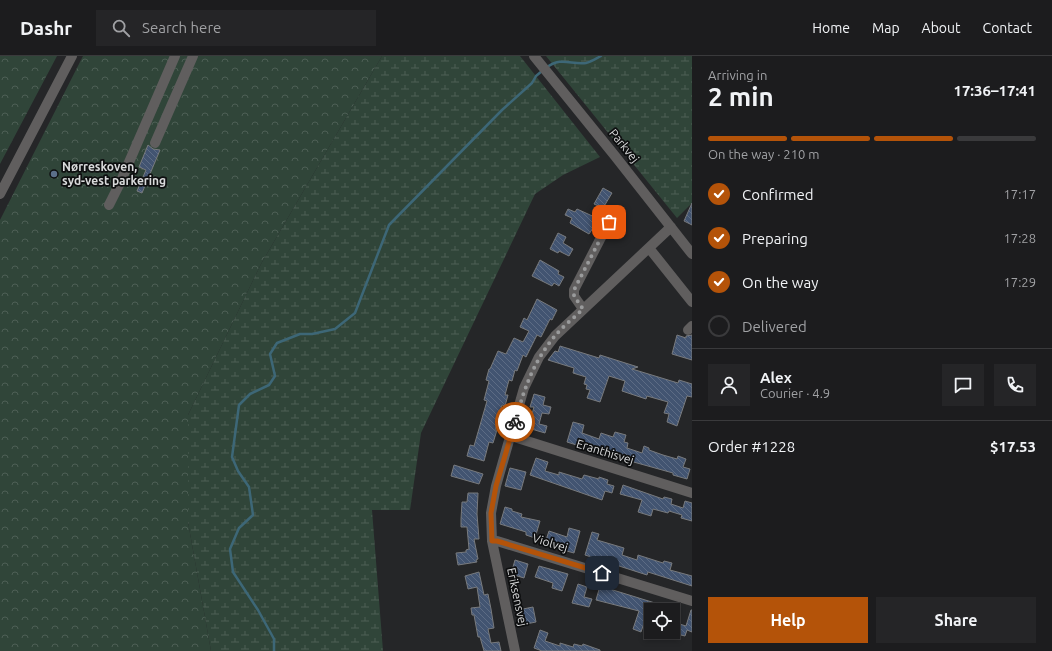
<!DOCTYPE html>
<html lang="en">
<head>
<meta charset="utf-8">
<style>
	:root { --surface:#1c1c1e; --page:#252527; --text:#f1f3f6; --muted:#a0a1a4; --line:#3a3a3c; --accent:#b45309 }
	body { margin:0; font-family:Ubuntu,sans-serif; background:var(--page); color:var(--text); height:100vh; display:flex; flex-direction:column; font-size:15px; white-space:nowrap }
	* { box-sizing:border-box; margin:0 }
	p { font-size:13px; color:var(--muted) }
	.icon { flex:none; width:22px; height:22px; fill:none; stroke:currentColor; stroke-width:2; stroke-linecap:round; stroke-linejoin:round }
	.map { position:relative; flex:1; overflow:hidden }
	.panel { display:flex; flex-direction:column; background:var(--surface); width:360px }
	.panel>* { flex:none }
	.tools { position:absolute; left:644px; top:547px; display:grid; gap:8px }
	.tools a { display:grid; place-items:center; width:36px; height:36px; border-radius:0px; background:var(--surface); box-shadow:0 2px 6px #0003,0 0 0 1px var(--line); font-size:20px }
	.pin { position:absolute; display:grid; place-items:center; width:34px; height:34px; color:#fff; margin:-17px; border-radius:8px; box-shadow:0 2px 6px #0006 }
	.courier { position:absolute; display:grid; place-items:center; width:40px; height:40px; margin:-20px; border:3px solid #b45309; border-radius:50%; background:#fff; color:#222; box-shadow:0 1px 5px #0007 }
	.summary em { font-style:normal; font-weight:700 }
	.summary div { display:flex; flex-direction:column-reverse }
	.summary { display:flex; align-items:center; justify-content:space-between; height:68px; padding:0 16px }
	h1 { font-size:26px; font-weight:700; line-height:30px }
	.bar { display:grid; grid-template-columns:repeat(4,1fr); gap:6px 4px; align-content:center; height:48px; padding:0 16px }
	.bar i { height:5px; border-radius:3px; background:var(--line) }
	.bar .current { background:var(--accent) }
	.bar p { grid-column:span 4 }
	.line { display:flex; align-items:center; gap:10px; padding:0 16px; border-top:1px solid var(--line) }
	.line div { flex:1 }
	.round { display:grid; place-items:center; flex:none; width:42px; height:42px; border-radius:0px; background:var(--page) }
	ol { padding:0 16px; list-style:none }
	li { display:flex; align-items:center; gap:12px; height:44px }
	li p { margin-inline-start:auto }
	li .icon { padding:4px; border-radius:50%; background:var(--accent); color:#fff; stroke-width:4 }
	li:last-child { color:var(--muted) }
	li i { width:22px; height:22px; border:2px solid var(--line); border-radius:50% }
	.primary-button { display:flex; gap:8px; margin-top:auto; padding:8px 16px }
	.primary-button a { flex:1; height:46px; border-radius:0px; background:var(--accent); color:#fff; font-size:16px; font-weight:700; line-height:46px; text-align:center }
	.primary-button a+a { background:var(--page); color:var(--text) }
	header { display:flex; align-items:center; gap:24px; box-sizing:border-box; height:56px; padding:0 20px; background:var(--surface); border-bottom:1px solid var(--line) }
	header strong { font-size:19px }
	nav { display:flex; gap:22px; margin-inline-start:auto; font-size:14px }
	.search { width:280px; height:36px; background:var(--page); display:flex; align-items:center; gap:10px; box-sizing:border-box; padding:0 14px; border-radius:0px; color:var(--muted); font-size:15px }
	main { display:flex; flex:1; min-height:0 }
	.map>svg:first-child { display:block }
	.forest { fill:url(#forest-crowns) }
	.wetland { fill:url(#wetland-marsh) }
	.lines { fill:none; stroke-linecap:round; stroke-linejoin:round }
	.stream { stroke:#3d6777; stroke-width:2.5 }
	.building { fill:url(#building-back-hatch); stroke:#787a7d }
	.minor { stroke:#605e5e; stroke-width:10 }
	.done { stroke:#9a9b9c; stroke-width:4; stroke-dasharray:0 7.2 }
	.route { stroke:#b45309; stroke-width:5 }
	.service-dot { fill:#5c6f8a; stroke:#0e0f10; stroke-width:1.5 }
	.labels { text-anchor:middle; stroke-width:3.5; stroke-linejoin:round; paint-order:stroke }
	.street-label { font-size:12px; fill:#d9dadb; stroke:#0e0f10 }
	.poi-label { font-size:12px; font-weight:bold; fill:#d9dadb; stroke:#0e0f10; text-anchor:start }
</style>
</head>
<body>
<header>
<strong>Dashr</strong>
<div class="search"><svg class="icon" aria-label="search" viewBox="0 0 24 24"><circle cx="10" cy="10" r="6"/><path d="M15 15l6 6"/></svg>Search here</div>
<nav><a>Home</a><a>Map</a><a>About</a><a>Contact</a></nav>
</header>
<main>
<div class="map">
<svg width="692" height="595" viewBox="0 0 692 595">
	<defs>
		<pattern id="forest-crowns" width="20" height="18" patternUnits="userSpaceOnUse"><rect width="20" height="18" fill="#304539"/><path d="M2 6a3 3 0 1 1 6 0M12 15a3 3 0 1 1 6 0" fill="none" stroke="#4d5f55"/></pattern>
		<pattern id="wetland-marsh" width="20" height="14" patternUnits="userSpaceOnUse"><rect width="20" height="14" fill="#304539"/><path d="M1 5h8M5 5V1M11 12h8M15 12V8" fill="none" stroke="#4d5f55"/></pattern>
		<pattern id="building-back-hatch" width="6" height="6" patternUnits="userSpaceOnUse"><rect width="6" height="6" fill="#425471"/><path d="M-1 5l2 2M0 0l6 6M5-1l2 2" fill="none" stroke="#5d6c85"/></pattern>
	</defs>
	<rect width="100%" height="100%" fill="#252628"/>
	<path class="forest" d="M0 0H57L0 108Z
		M83 0H382L261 208 188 359V466L211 595H0V164Z"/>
	<path class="wetland" d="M382 0H520L600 101 563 119 535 138 421 377 410 454H372L383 595H211L188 466V359L261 208Z
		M546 0H692V147L677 162Z"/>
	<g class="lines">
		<path class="stream" d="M546 12C561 0 571 9 586 7 591 6 597 2 601 0
			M274 595V583L258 554 233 516 230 493 239 472 253 459 249 431 238 415 232 401 239 349 250 338 269 329 275 320 270 298 277 287 300 278H312L335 273 355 257 389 169 502 54 532 27 536 20 542 15"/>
	</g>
	<path class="building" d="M148 89 153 93 160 94 142 137 137 135 146 114 139 111Z
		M603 132 612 137 603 152 594 148Z
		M692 147V169L684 165Z
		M568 153 575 156 577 153 599 163 589 178 570 167 572 162 565 159Z
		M558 177 566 181 563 187 573 193 569 200 559 195 558 197 550 193Z
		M540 204 559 215 558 218 564 221 559 230 554 227 552 230 532 220Z
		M537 243 557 254 552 264 550 263 541 281 537 279 526 301 523 299 517 315 515 314 512 325 509 324 505 339H508L505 350 502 349 495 374H497L493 387 489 386 484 405 467 400 470 389 474 390 487 345 484 344 489 325 486 324 489 313H490L498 295 506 298 514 282 523 286 529 275 520 271 524 262 527 264Z
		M677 279 686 282V280L692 279V304L672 298Z
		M560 290 599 302 600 299 638 311 632 313 678 327 679 324 692 328V341L687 340 677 370 667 366 669 358 664 357 668 346 647 340 646 343 622 335 625 325 609 320 600 346 587 342 590 334 586 333 587 329 584 328 586 321 573 317 574 312 548 304 555 295 558 296Z
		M534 338 545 341 543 349 551 351 549 358 542 357 539 368 547 370 545 377 528 372 534 351H530Z
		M573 366 584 369 582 377 599 383 601 377 613 381 615 376 626 379 624 386 628 387 627 392 642 397 644 390 649 392V394L663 399 677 403 678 400 686 403 683 411 690 413 687 423 673 419V417L630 405 631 401 604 393 602 397 567 386Z
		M536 402 548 406 545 415 559 419V416L582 423 584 419 599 423V421L608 424 607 428 614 430 612 437 605 435 602 444 530 419Z
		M454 409 483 418 479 428 451 420Z
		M510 412 526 416 521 434 505 430Z
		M623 429 663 443 664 441 672 443 671 448 683 452 685 445 692 447V465L681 462 682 459 669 455 668 457 653 453 651 460 638 456 642 444 620 438Z
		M468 437H478L477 458 479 483H474L478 503 476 504 477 506 458 509 456 497 466 496V494L469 493 467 471H461V463L462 446H467Z
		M505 451 512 453V455L522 458 521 461 540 465 535 482 526 479V476L500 468Z
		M569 472 580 475 574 497 563 494 564 491 545 487 549 475 567 481Z
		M592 476 599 478 597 484 624 492 622 499 637 504 638 499 663 507 664 505 672 507 670 514 692 520V530L648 516 647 519 585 499Z
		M515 504 528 508 524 522 511 518Z
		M539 510 568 518 562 535 552 532 553 527 535 521Z
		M479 516 484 539 488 538 491 553 494 572 488 573 491 587 499 586 501 595H484L480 581H478L474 559H472L471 552 480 551 477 531 468 533 465 520Z
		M578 528 587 531 584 541 592 543 589 551 572 547Z
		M600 530 655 547 653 554H651V569L644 567 641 576 633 573 639 555 596 544Z
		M533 551 536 566 521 569 518 554Z
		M691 554H692V576L687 574 685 580 673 577V566L686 570Z
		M540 574 548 577 545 585 560 590V587L573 591 574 588 582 590 583 588 600 594V595H542L534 592Z"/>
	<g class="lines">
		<path class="minor" d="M534 0 615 100 692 198
			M155 87 193 0
			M0 138 72 0
			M109 149 120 127 175 0
			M649 192 692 246
			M583 253 574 240V234L609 166
			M688 274 692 270
			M511 380 692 437
			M492 485H497L692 545
			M515 595 492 485 491 457 496 430 524 332 539 301 555 280 671 171"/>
	</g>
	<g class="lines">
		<path class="done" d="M515 366C524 334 532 308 554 281 562 271 574 262 583 253L574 240V234L609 166"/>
		<path class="route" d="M515 366 496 430 491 457 492 485H497L602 517"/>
	</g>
	<circle class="service-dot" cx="54" cy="118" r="4"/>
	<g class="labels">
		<g class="street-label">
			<text transform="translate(624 90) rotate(51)" y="4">Parkvej</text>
			<text transform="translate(605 396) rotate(17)" y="4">Eranthisvej</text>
			<text transform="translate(550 487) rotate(17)" y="4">Violvej</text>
			<text transform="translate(517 541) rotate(78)" y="4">Eriksensvej</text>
		</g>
		<g class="poi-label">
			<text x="62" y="115">Nørreskoven,<tspan x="62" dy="14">syd-vest parkering</tspan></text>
		</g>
	</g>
</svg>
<div class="tools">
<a><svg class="icon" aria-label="locate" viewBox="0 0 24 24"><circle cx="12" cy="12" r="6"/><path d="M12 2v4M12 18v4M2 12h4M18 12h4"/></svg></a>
</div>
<div class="pin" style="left:609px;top:166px;background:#ea580c"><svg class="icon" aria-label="bag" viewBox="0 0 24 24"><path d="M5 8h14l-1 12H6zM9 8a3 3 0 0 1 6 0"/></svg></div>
<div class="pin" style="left:602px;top:517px;background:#1f2937"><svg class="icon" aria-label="home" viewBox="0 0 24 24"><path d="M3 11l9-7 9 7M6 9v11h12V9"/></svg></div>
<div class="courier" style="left:515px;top:366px"><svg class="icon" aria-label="bike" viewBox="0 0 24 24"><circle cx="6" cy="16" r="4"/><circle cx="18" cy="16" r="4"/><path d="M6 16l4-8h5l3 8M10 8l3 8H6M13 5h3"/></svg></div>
</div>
<section class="panel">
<div class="summary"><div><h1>2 min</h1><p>Arriving in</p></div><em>17:36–17:41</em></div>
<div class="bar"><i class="current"></i><i class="current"></i><i class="current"></i><i></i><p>On the way · 210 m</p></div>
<ol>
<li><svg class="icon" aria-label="check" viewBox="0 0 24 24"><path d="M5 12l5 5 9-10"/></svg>Confirmed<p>17:17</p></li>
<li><svg class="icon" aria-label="check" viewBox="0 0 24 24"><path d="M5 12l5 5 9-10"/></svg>Preparing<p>17:28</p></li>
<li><svg class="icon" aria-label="check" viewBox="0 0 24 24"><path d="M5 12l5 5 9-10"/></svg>On the way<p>17:29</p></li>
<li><i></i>Delivered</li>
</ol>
<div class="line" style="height:72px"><a class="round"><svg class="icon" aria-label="person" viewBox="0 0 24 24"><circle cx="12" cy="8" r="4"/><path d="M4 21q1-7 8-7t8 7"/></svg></a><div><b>Alex</b><p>Courier · 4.9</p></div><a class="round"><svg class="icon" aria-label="chat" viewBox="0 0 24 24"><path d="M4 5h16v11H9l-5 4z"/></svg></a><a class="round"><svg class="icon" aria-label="phone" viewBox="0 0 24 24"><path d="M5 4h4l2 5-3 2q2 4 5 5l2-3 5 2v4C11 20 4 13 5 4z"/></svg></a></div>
<div class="line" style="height:52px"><div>Order #1228</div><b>$17.53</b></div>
<div class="primary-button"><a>Help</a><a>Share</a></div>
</section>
</main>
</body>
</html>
